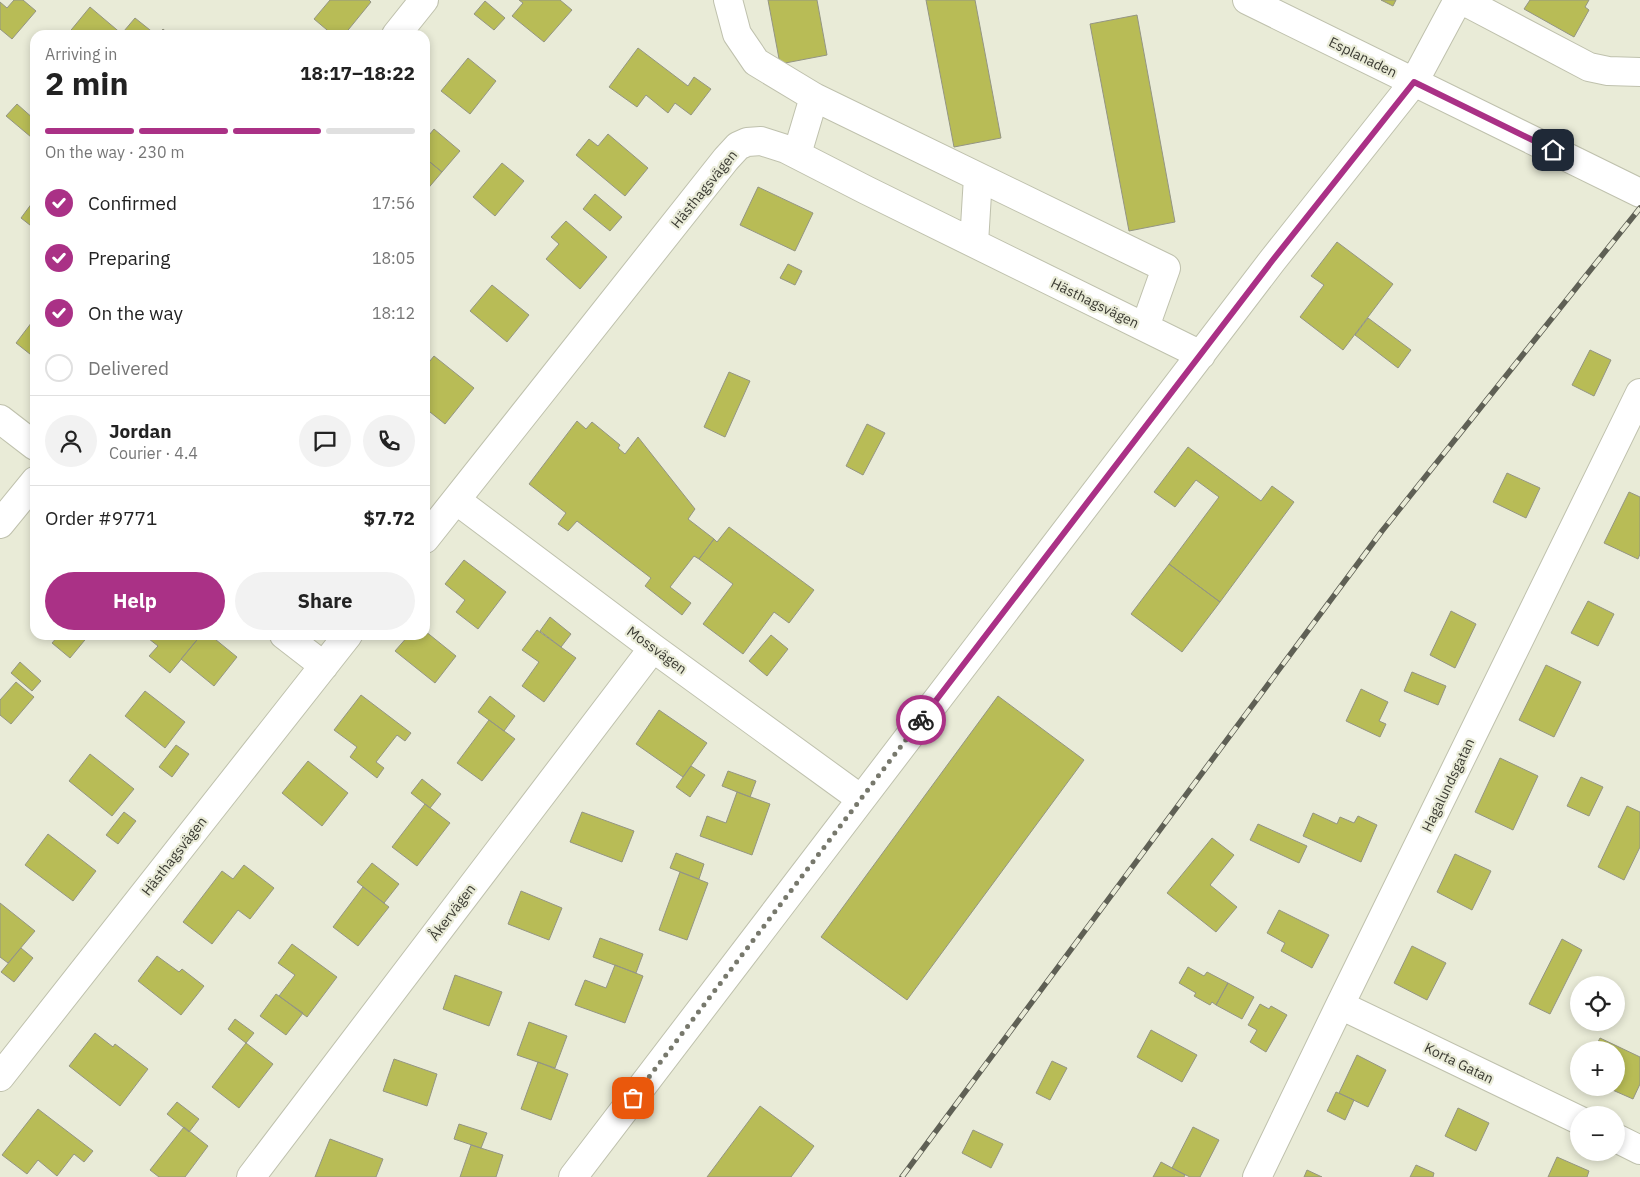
<!DOCTYPE html>
<html lang="en">
<head>
<meta charset="utf-8">
<style>
	:root { --surface:#fff; --page:#f2f2f2; --text:#222; --muted:#767676; --line:#e0e0e0; --accent:#aa3186 }
	body { margin:0; font-family:"IBM Plex Sans",sans-serif; background:var(--page); color:var(--text); height:100vh; display:flex; flex-direction:column; font-size:19px; white-space:nowrap }
	* { box-sizing:border-box; margin:0 }
	p { font-size:16px; color:var(--muted) }
	.icon { flex:none; width:28px; height:28px; fill:none; stroke:currentColor; stroke-width:2; stroke-linecap:round; stroke-linejoin:round }
	.map { position:relative; flex:1; overflow:hidden }
	.details { position:absolute; left:30px; top:30px; width:400px; height:610px; display:flex; flex-direction:column; background:var(--surface); border-radius:15px; box-shadow:0 2px 8px #0003 }
	.details>* { flex:none }
	.controls { position:absolute; left:1570px; top:976px; display:grid; gap:10px }
	.controls a { display:grid; place-items:center; width:55px; height:55px; border-radius:50%; background:var(--surface); box-shadow:0 2px 8px #0003; font-size:25px }
	.pin { position:absolute; display:grid; place-items:center; width:42px; height:42px; color:#fff; margin:-21px; border-radius:10px; box-shadow:0 2px 8px #0006 }
	.courier { position:absolute; display:grid; place-items:center; width:50px; height:50px; margin:-25px; border:4px solid #aa3186; border-radius:50%; background:#fff; color:#222; box-shadow:0 1px 6px #0007 }
	.summary em { font-style:normal; font-weight:700 }
	.summary div { display:flex; flex-direction:column-reverse }
	.summary { display:flex; align-items:center; justify-content:space-between; height:85px; padding:0 15px }
	h1 { font-size:32px; font-weight:700; line-height:38px }
	.bar { display:grid; grid-template-columns:repeat(4,1fr); gap:8px 5px; align-content:center; height:60px; padding:0 15px }
	.bar i { height:6px; border-radius:4px; background:var(--line) }
	.bar .selected { background:var(--accent) }
	.bar p { grid-column:span 4 }
	.line { display:flex; align-items:center; gap:12px; padding:0 15px; border-top:1px solid var(--line) }
	.line div { flex:1 }
	.round { display:grid; place-items:center; flex:none; width:52px; height:52px; border-radius:26px; background:var(--page) }
	ol { padding:0 15px; list-style:none }
	li { display:flex; align-items:center; gap:15px; height:55px }
	li p { margin-inline-start:auto }
	li .icon { padding:5px; border-radius:50%; background:var(--accent); color:#fff; stroke-width:4 }
	li:last-child { color:var(--muted) }
	li i { width:28px; height:28px; border:2px solid var(--line); border-radius:50% }
	.primary-button { display:flex; gap:10px; margin-top:auto; padding:10px 15px }
	.primary-button a { flex:1; height:58px; border-radius:30px; background:var(--accent); color:#fff; font-size:20px; font-weight:700; line-height:58px; text-align:center }
	.primary-button a+a { background:var(--page); color:var(--text) }
	.map>svg:first-child { display:block }
	.building { fill:#b8bc56; stroke:#949583 }
	.lines { fill:none; stroke-linecap:round; stroke-linejoin:round }
	.minor-casing { stroke:#bfc1ad; stroke-width:30 }
	.minor { stroke:#fff; stroke-width:28 }
	.rail-casing { stroke:#5f6055; stroke-width:5.5 }
	.rail { stroke:#e9ebd7; stroke-width:4; stroke-dasharray:11; stroke-linecap:butt }
	.done { stroke:#77786c; stroke-width:5; stroke-dasharray:0 9 }
	.route { stroke:#aa3186; stroke-width:6 }
	.labels { text-anchor:middle; stroke-width:4.5; stroke-linejoin:round; paint-order:stroke }
	.street-label { font-size:14px; fill:#3a3a32; stroke:#e9ebd7 }
</style>
</head>
<body>
<div class="map">
<svg width="1640" height="1177" viewBox="0 0 1640 1177">
	<rect width="100%" height="100%" fill="#e9ebd7"/>
	<path class="building" d="M14 0H23L36 11 12 39 0 29V2L7 8Z
		M330 0H369L371 2 344 35H333L314 19Z
		M519 0H560L572 10 544 42 512 16 523 3Z
		M768 0H817L827 55 780 64Z
		M926 0H975L1001 138 954 147Z
		M1381 0H1396L1393 6Z
		M1530 0H1589L1585 7 1589 10 1574 37 1524 9Z
		M485 1 505 18 494 30 474 14Z
		M90 7 123 35H67Z
		M1137 15 1175 222 1129 231 1090 24Z
		M135 18 155 34 154 35H128L124 31Z
		M163 29 170 35H158Z
		M638 48 688 86 694 77 711 89 691 115 675 103 668 113 646 95 637 107 609 87Z
		M468 58 496 81 470 114 441 91Z
		M17 104 35 120V132L31 137 6 116Z
		M434 129 460 151 442 172 425 158V140Z
		M608 134 648 168 625 196 576 155 589 139 598 146Z
		M425 158 442 172 425 192Z
		M502 163 524 181 495 216 473 197Z
		M758 187 813 213 795 251 740 225Z
		M595 194 622 217 610 231 583 209Z
		M35 199V229L21 218Z
		M566 221 607 257 580 289 546 259 559 244 551 237Z
		M1337 242 1393 284 1343 350 1300 317 1324 285 1311 276Z
		M788 264 802 271 795 285 780 278Z
		M492 285 529 315 507 342 470 311Z
		M35 318V358L16 343Z
		M1368 318 1411 350 1398 368 1355 335Z
		M1590 350 1611 360 1594 396 1572 385Z
		M434 356 474 388 445 424 425 408V367Z
		M729 372 750 381 725 437 704 427Z
		M577 421 586 429 592 422 620 445 618 448 625 454 638 437 695 509 688 519 714 539 699 559 694 556 670 587 691 603 682 615 645 586 651 578 577 521 568 531 558 524 566 513 529 484Z
		M867 424 885 433 863 475 846 466Z
		M1188 447 1261 501 1272 486 1294 502 1220 602 1169 564 1219 497 1196 480 1175 507 1154 492Z
		M1507 473 1540 488 1526 518 1493 502Z
		M1629 492 1640 497V554L1638 559 1604 543Z
		M729 527 814 590 789 623 774 612 743 654 703 624 733 584 699 559 714 539 717 542Z
		M464 560 506 592 478 629 456 612 465 600 445 584Z
		M1169 564 1220 602 1182 652 1131 614Z
		M1588 601 1614 614 1598 646 1571 633Z
		M1451 611 1476 624 1455 668 1430 655Z
		M550 617 571 634 561 647 540 631Z
		M537 630 576 658 544 702 522 686 539 662 522 650Z
		M425 631 456 656 435 683 395 651 409 635H425Z
		M59 635H89L70 658 52 643Z
		M144 635H201L170 673 149 656 158 646Z
		M201 635 207 638 210 635 237 657 214 686 181 659Z
		M771 635 788 649 767 676 749 661Z
		M20 662 41 681 32 691 11 673Z
		M1546 665 1581 682 1554 737 1519 720Z
		M1412 672 1446 686 1438 705 1404 691Z
		M16 682 34 697 11 724 0 715V700Z
		M1361 689 1388 702 1379 721 1386 724 1380 737 1346 721Z
		M145 691 185 722 165 748 125 716Z
		M361 695 411 733 405 741 397 735 376 762 384 768 377 778 350 757 357 747 334 730Z
		M490 696 515 716 504 731 478 712Z
		M998 696 1084 760 907 1000 821 937Z
		M659 710 707 743 683 777 636 744Z
		M489 720 515 739 482 781 457 763Z
		M176 745 189 754 172 777 159 767Z
		M90 754 134 789 112 816 69 781Z
		M1500 758 1538 776 1513 830 1475 812Z
		M308 761 348 793 322 826 282 793Z
		M691 766 705 775 690 797 676 787Z
		M728 771 756 781 750 797 722 786Z
		M1581 777 1603 787 1589 816 1567 806Z
		M422 779 441 794 430 808 411 793Z
		M737 792 770 804 752 855 700 836 707 816 726 823Z
		M425 804 450 823 417 866 392 847Z
		M1627 806 1640 812V847L1624 880 1598 867Z
		M124 812 136 821 118 844 106 835Z
		M582 812 634 831 622 862 570 842Z
		M1313 813 1337 824 1340 817 1354 823 1358 816 1377 825 1361 862 1303 836Z
		M1258 824 1307 846 1299 863 1250 840Z
		M48 834 96 871 73 901 25 865Z
		M1212 838 1234 855 1210 885 1237 907 1216 932 1167 893Z
		M676 853 704 864 699 879 670 868Z
		M1455 854 1491 871 1472 910 1437 892Z
		M372 863 399 884 384 903 357 882Z
		M244 865 274 888 250 919 238 910 212 944 183 922 222 871 233 879Z
		M680 872 708 883 687 940 659 930Z
		M363 887 389 907 358 946 333 927Z
		M521 891 562 908 549 940 508 924Z
		M0 903 35 931 8 963 0 957Z
		M1279 910 1329 935 1312 968 1281 951 1285 943 1267 933Z
		M600 938 643 954 636 973 593 957Z
		M1562 939 1582 950 1550 1014 1529 1004Z
		M292 944 337 977 307 1017 279 996 295 975 278 963Z
		M1412 946 1446 963 1427 1000 1394 983Z
		M21 948 33 958 14 982 1 972Z
		M157 956 179 972 182 969 204 986 181 1015 138 981Z
		M615 965 643 976 625 1023 575 1005 585 980 606 988Z
		M1188 967 1204 976 1207 972 1228 983 1216 1005 1212 1002 1210 1005 1194 996 1196 993 1179 983Z
		M455 975 502 992 489 1026 443 1009Z
		M1228 983 1254 997 1242 1019 1216 1005Z
		M276 994 303 1013 286 1035 260 1016Z
		M1260 1004 1269 1009 1271 1006 1287 1015 1266 1052 1250 1042 1257 1030 1248 1025Z
		M235 1019 254 1033 246 1043 228 1029Z
		M529 1022 567 1036 555 1068 517 1055Z
		M1151 1030 1197 1055 1182 1082 1137 1057Z
		M95 1033 113 1047 115 1044 148 1069 120 1106 69 1066Z
		M1600 1038 1640 1057V1084L1633 1099 1608 1088H1616V1050H1594Z
		M246 1043 273 1064 239 1108 212 1087Z
		M1357 1055 1386 1070 1368 1107 1339 1093Z
		M394 1059 437 1074 427 1106 383 1091Z
		M1052 1061 1067 1068 1050 1100 1036 1093Z
		M538 1062 568 1074 551 1120 521 1109Z
		M1336 1092 1354 1100 1345 1120 1327 1111Z
		M177 1102 199 1119 189 1132 167 1114Z
		M760 1106 814 1146 791 1177H707Z
		M1458 1108 1489 1123 1476 1151 1445 1136Z
		M38 1109 93 1151 84 1162 74 1154 57 1176 38 1160 27 1174 2 1155Z
		M459 1124 487 1133 481 1148 454 1139Z
		M184 1127 208 1146 185 1177H159L150 1170Z
		M1193 1127 1219 1140 1200 1177H1190L1172 1168Z
		M973 1130 1003 1144 991 1168 962 1153Z
		M330 1139 383 1159 376 1177H315Z
		M471 1145 503 1155 496 1177H460Z
		M1557 1157 1589 1171 1587 1177H1548Z
		M1161 1162 1185 1175 1184 1177H1153Z
		M1416 1165 1434 1173 1433 1177H1410Z
		M1307 1170 1322 1177H1304Z"/>
	<g class="lines">
		<defs>
			<path id="minor" d="M728 0 737 34 756 62 814 97 1166 268 1145 327
				M1247 0 1640 193
				M1462 0 1589 67 1608 71 1640 72
				M396 35 424 0
				M797 154 814 97
				M974 243 978 177
				M0 419 35 446
				M456 500 653 648 861 799
				M0 524 35 481
				M425 539 726 159 738 146 747 142 761 141 786 149 866 190 1201 355
				M284 635 324 666
				M1340 1005 1579 1120
				M0 1077 348 635
				M1616 1138 1640 1150
				M251 1177 653 648
				M573 1177 1272 261 1414 82 1458 0
				M1257 1177 1340 1005 1640 393"/>
		</defs>
		<use href="#minor" class="minor-casing"/>
		<use href="#minor" class="minor"/>
		<defs>
			<path id="rail" d="M902 1177 1382 531 1640 208"/>
		</defs>
		<use href="#rail" class="rail-casing"/>
		<use href="#rail" class="rail"/>
	</g>
	<g class="lines">
		<path class="done" d="M633 1098 921 720"/>
		<path class="route" d="M921 720 1272 261 1414 82 1553 150"/>
	</g>
	<g class="labels">
		<g class="street-label">
			<text transform="translate(1363 57) rotate(26)" y="5">Esplanaden</text>
			<text transform="translate(704 189) rotate(-51)" y="5">Hästhagsvägen</text>
			<text transform="translate(1095 303) rotate(26)" y="5">Hästhagsvägen</text>
			<text transform="translate(657 650) rotate(36)" y="5">Mossvägen</text>
			<text transform="translate(1448 785) rotate(-64)" y="5">Hagalundsgatan</text>
			<text transform="translate(174 856) rotate(-52)" y="5">Hästhagsvägen</text>
			<text transform="translate(452 912) rotate(-53)" y="5">Åkervägen</text>
			<text transform="translate(1459 1063) rotate(26)" y="5">Korta Gatan</text>
		</g>
	</g>
</svg>
<div class="controls">
<a><svg class="icon" aria-label="locate" viewBox="0 0 24 24"><circle cx="12" cy="12" r="6"/><path d="M12 2v4M12 18v4M2 12h4M18 12h4"/></svg></a>
<a>+</a>
<a>−</a>
</div>
<div class="pin" style="left:633px;top:1098px;background:#ea580c"><svg class="icon" aria-label="bag" viewBox="0 0 24 24"><path d="M5 8h14l-1 12H6zM9 8a3 3 0 0 1 6 0"/></svg></div>
<div class="pin" style="left:1553px;top:150px;background:#1f2937"><svg class="icon" aria-label="home" viewBox="0 0 24 24"><path d="M3 11l9-7 9 7M6 9v11h12V9"/></svg></div>
<div class="courier" style="left:921px;top:720px"><svg class="icon" aria-label="bike" viewBox="0 0 24 24"><circle cx="6" cy="16" r="4"/><circle cx="18" cy="16" r="4"/><path d="M6 16l4-8h5l3 8M10 8l3 8H6M13 5h3"/></svg></div>
<section class="details">
<div class="summary"><div><h1>2 min</h1><p>Arriving in</p></div><em>18:17–18:22</em></div>
<div class="bar"><i class="selected"></i><i class="selected"></i><i class="selected"></i><i></i><p>On the way · 230 m</p></div>
<ol>
<li><svg class="icon" aria-label="check" viewBox="0 0 24 24"><path d="M5 12l5 5 9-10"/></svg>Confirmed<p>17:56</p></li>
<li><svg class="icon" aria-label="check" viewBox="0 0 24 24"><path d="M5 12l5 5 9-10"/></svg>Preparing<p>18:05</p></li>
<li><svg class="icon" aria-label="check" viewBox="0 0 24 24"><path d="M5 12l5 5 9-10"/></svg>On the way<p>18:12</p></li>
<li><i></i>Delivered</li>
</ol>
<div class="line" style="height:90px"><a class="round"><svg class="icon" aria-label="person" viewBox="0 0 24 24"><circle cx="12" cy="8" r="4"/><path d="M4 21q1-7 8-7t8 7"/></svg></a><div><b>Jordan</b><p>Courier · 4.4</p></div><a class="round"><svg class="icon" aria-label="chat" viewBox="0 0 24 24"><path d="M4 5h16v11H9l-5 4z"/></svg></a><a class="round"><svg class="icon" aria-label="phone" viewBox="0 0 24 24"><path d="M5 4h4l2 5-3 2q2 4 5 5l2-3 5 2v4C11 20 4 13 5 4z"/></svg></a></div>
<div class="line" style="height:65px"><div>Order #9771</div><b>$7.72</b></div>
<div class="primary-button"><a>Help</a><a>Share</a></div>
</section>
</div>
</body>
</html>
